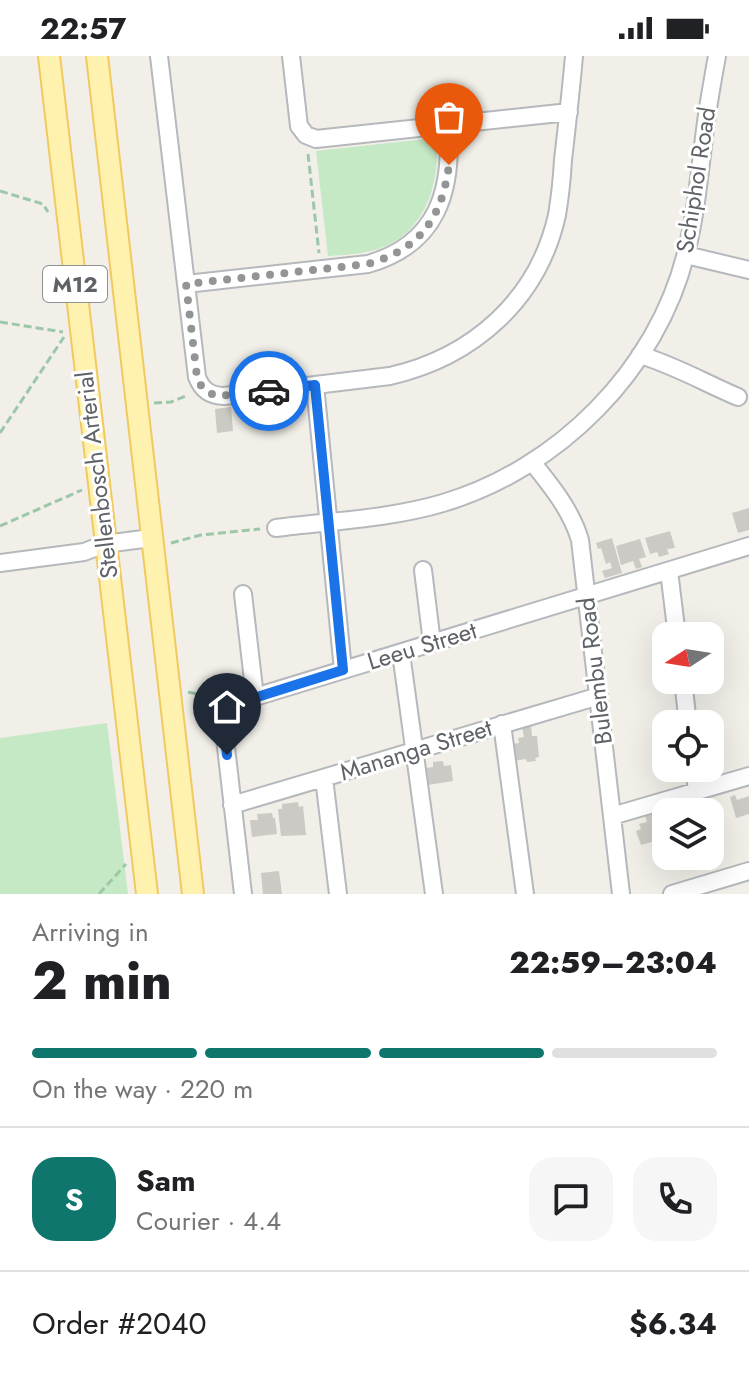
<!DOCTYPE html>
<html lang="en">
<head>
<meta charset="utf-8">
<style>
	:root { --surface:#fff; --page:#f6f6f6; --text:#202124; --muted:#757577; --line:#e0e0e0; --accent:#0f766e }
	body { margin:0; font-family:Jost,sans-serif; background:var(--page); color:var(--text); height:100vh; display:flex; flex-direction:column; font-size:30px; white-space:nowrap }
	* { box-sizing:border-box; margin:0 }
	p { font-size:26px; color:var(--muted) }
	.icon { flex:none; width:44px; height:44px; fill:none; stroke:currentColor; stroke-width:2; stroke-linecap:round; stroke-linejoin:round }
	.map { position:relative; height:838px; overflow:hidden }
	.details { display:flex; flex-direction:column; background:var(--surface); flex:1 }
	.details>* { flex:none }
	.needle { width:52px; rotate:258deg }
	.tools { position:absolute; left:652px; top:566px; display:grid; gap:16px }
	.tools a { display:grid; place-items:center; width:72px; height:72px; border-radius:16px; background:var(--surface); box-shadow:0 8px 32px #0002; font-size:40px }
	.pin { position:absolute; display:grid; place-items:center; width:68px; height:68px; color:#fff; margin:-82px -34px; border-radius:50% 50% 50% 0; rotate:-45deg; box-shadow:0 0 8px #0007 }
	.pin .icon { rotate:45deg }
	.courier { position:absolute; display:grid; place-items:center; width:80px; height:80px; margin:-40px; border:6px solid #1a73e8; border-radius:50%; background:#fff; color:#222; box-shadow:0 2px 10px #0007 }
	.headline em { font-style:normal; font-weight:800 }
	.headline div { display:flex; flex-direction:column-reverse }
	.headline { display:flex; align-items:center; justify-content:space-between; height:136px; padding:0 32px }
	h1 { font-size:52px; font-weight:800; line-height:60px }
	.bar { display:grid; grid-template-columns:repeat(4,1fr); gap:12px 8px; align-content:center; height:96px; padding:0 32px }
	.bar i { height:10px; border-radius:6px; background:var(--line) }
	.bar .on { background:var(--accent) }
	.bar p { grid-column:span 4 }
	.line { display:flex; align-items:center; gap:20px; padding:0 32px; border-top:2px solid var(--line) }
	.line div { flex:1 }
	.round { display:grid; place-items:center; flex:none; width:84px; height:84px; border-radius:24px; background:var(--page) }
	.status { display:flex; justify-content:space-between; align-items:center; height:56px; padding:0 40px; background:var(--surface); direction:ltr }
	.status svg { height:22px; fill:currentColor }
	.map>svg:first-child { display:block }
	.green { fill:#c5e8c5 }
	.building { fill:#cccac5 }
	.lines { fill:none; stroke-linecap:round; stroke-linejoin:round }
	.minor-casing { stroke:#b5b8bc; stroke-width:20 }
	.major-casing { stroke:#f2c960; stroke-width:24 }
	.path { stroke:#9cc7a9; stroke-width:3; stroke-dasharray:8 4; stroke-linecap:butt }
	.minor { stroke:#fff; stroke-width:16 }
	.major { stroke:#fff2af; stroke-width:20 }
	.done { stroke:#929495; stroke-width:8; stroke-dasharray:0 14.4 }
	.route { stroke:#1a73e8; stroke-width:10 }
	.labels { text-anchor:middle; stroke-width:6; stroke-linejoin:round; paint-order:stroke }
	.shield { fill:#fff; stroke:#8f9295; stroke-width:2 }
	.shield-label { font-size:22px; font-weight:bold; fill:#5f6368 }
	.street-label { font-size:24px; fill:#5f6368; stroke:#fff }
</style>
</head>
<body>
<div class="status"><b>22:57</b><svg viewBox="0 0 49 12"><path d="M0 12V9h3v3zM5 12V6h3v6zM10 12V3h3v9zM15 12V0h3v12zM26 1h20v11H26zM47 4h2v5h-2z"/></svg></div>
<div class="map">
<svg width="749" height="838" viewBox="0 0 749 838">
	<rect width="100%" height="100%" fill="#f1efe8"/>
	<path class="green" d="M426 83 437 92C438 135 422 178 378 193 362 198 344 199 328 200L316 95Z
		M107 667 128 838H0V682Z"/>
	<path class="building" d="M231 351 233 375 217 377 215 353Z
		M749 452V474L738 477 732 457Z
		M670 475 675 492 667 493 669 498 659 501 657 496 650 498 645 482Z
		M612 482 622 517 605 522 602 515 612 512 610 506 606 508 601 492 598 493 596 487Z
		M640 483 646 501 639 503 642 511 636 513 633 505 621 509 616 490Z
		M531 670 532 680H537L539 701 535 702 536 705 527 706 526 703 514 705 512 688 519 687 518 682 524 681 522 671Z
		M443 705 444 710 451 709 453 725 428 729 426 712 433 711V706Z
		M735 739 737 744 749 740V758L736 762 730 741Z
		M298 746 299 751 303 750 306 779 281 780 278 753H282V748Z
		M662 754 664 764 656 766 657 769 661 767 665 782 641 789 636 775 641 773 639 768 647 766 645 759Z
		M272 757 273 762H275L277 778 252 781 250 764H258L257 758Z
		M279 815 282 838H263L261 817Z"/>
	<g class="lines">
		<defs>
			<path id="minor" d="M159 0 197 321C202 334 210 340 224 340L390 320C473 301 538 244 557 159 560 141 562 122 563 104 567 69 571 35 574 0
				M291 0 299 70 306 79 316 83 569 56
				M686 199 749 214
				M186 228 368 208C438 188 453 134 448 69
				M640 299C674 309 705 327 738 341
				M315 329 343 614
				M532 406C552 431 571 454 580 484L621 838
				M276 472C331 465 389 463 443 447 558 413 657 314 686 197 697 154 700 110 706 66 709 44 713 22 717 0
				M0 507 84 496 105 488 151 482
				M423 514 432 587
				M669 515 677 580
				M243 538 255 641
				M401 597 434 838
				M683 624 688 668
				M502 668 525 838
				M694 712 697 735
				M324 722 338 838
				M232 749 599 640
				M612 760 749 720
				M243 838 224 674C225 651 236 648 255 641L749 490
				M672 838 749 815"/>
			<path id="major" d="M49 0 147 838
				M97 0 193 838"/>
		</defs>
		<use href="#minor" class="minor-casing"/>
		<use href="#major" class="major-casing"/>
		<path class="path" d="M308 98 319 197
			M0 135 43 148 48 156
			M0 266 63 276
			M154 347 171 346 188 339
			M0 377 64 281
			M0 470 82 434
			M171 487 201 479 260 473
			M188 636 201 639 214 649
			M99 838 126 808"/>
		<use href="#minor" class="minor"/>
		<use href="#major" class="major"/>
	</g>
	<g class="lines">
		<path class="done" d="M269 335 217 340C207 337 200 331 197 321L186 228 368 208C421 193 442 161 449 109"/>
		<path class="route" d="M227 699C225 680 220 663 235 648L343 614 315 329 269 335"/>
	</g>
	<g class="labels">
		<rect class="shield" x="43" y="210" width="64" height="36" rx="6"/>
		<g class="shield-label">
			<text x="75" y="236">M12</text>
		</g>
		<g class="street-label">
			<text transform="translate(696 124) rotate(-81)" y="8">Schiphol Road</text>
			<text transform="translate(97 419) rotate(-97)" y="8">Stellenbosch Arterial</text>
			<text transform="translate(422 590) rotate(-17)" y="8">Leeu Street</text>
			<text transform="translate(595 615) rotate(-97)" y="8">Bulembu Road</text>
			<text transform="translate(416 694) rotate(-17)" y="8">Mananga Street</text>
		</g>
	</g>
</svg>
<div class="tools">
<a><svg class="needle" viewBox="-14 -14 28 28"><path d="M0-13l5 13h-10z" fill="#e53935"/><path d="M0 13l5-13h-10z" fill="#757577"/></svg></a>
<a><svg class="icon" aria-label="locate" viewBox="0 0 24 24"><circle cx="12" cy="12" r="6"/><path d="M12 2v4M12 18v4M2 12h4M18 12h4"/></svg></a>
<a><svg class="icon" aria-label="layers" viewBox="0 0 24 24"><path d="M12 4l9 5-9 5-9-5zM3 14l9 5 9-5"/></svg></a>
</div>
<div class="pin" style="left:449px;top:109px;background:#ea580c"><svg class="icon" aria-label="bag" viewBox="0 0 24 24"><path d="M5 8h14l-1 12H6zM9 8a3 3 0 0 1 6 0"/></svg></div>
<div class="pin" style="left:227px;top:699px;background:#1f2937"><svg class="icon" aria-label="home" viewBox="0 0 24 24"><path d="M3 11l9-7 9 7M6 9v11h12V9"/></svg></div>
<div class="courier" style="left:269px;top:335px"><svg class="icon" aria-label="car" viewBox="0 0 24 24"><path d="M5 17H2v-5l4-1 3-4h7l3 4 3 1v5h-3M9 17h6M6 11h13"/><circle cx="7" cy="17" r="2"/><circle cx="17" cy="17" r="2"/></svg></div>
</div>
<section class="details">
<div class="headline"><div><h1>2 min</h1><p>Arriving in</p></div><em>22:59–23:04</em></div>
<div class="bar"><i class="on"></i><i class="on"></i><i class="on"></i><i></i><p>On the way · 220 m</p></div>
<div class="line" style="height:144px"><b class="round" style="background:var(--accent);color:#fff">S</b><div><b>Sam</b><p>Courier · 4.4</p></div><a class="round"><svg class="icon" aria-label="chat" viewBox="0 0 24 24"><path d="M4 5h16v11H9l-5 4z"/></svg></a><a class="round"><svg class="icon" aria-label="phone" viewBox="0 0 24 24"><path d="M5 4h4l2 5-3 2q2 4 5 5l2-3 5 2v4C11 20 4 13 5 4z"/></svg></a></div>
<div class="line" style="height:104px"><div>Order #2040</div><b>$6.34</b></div>
</section>
</body>
</html>
